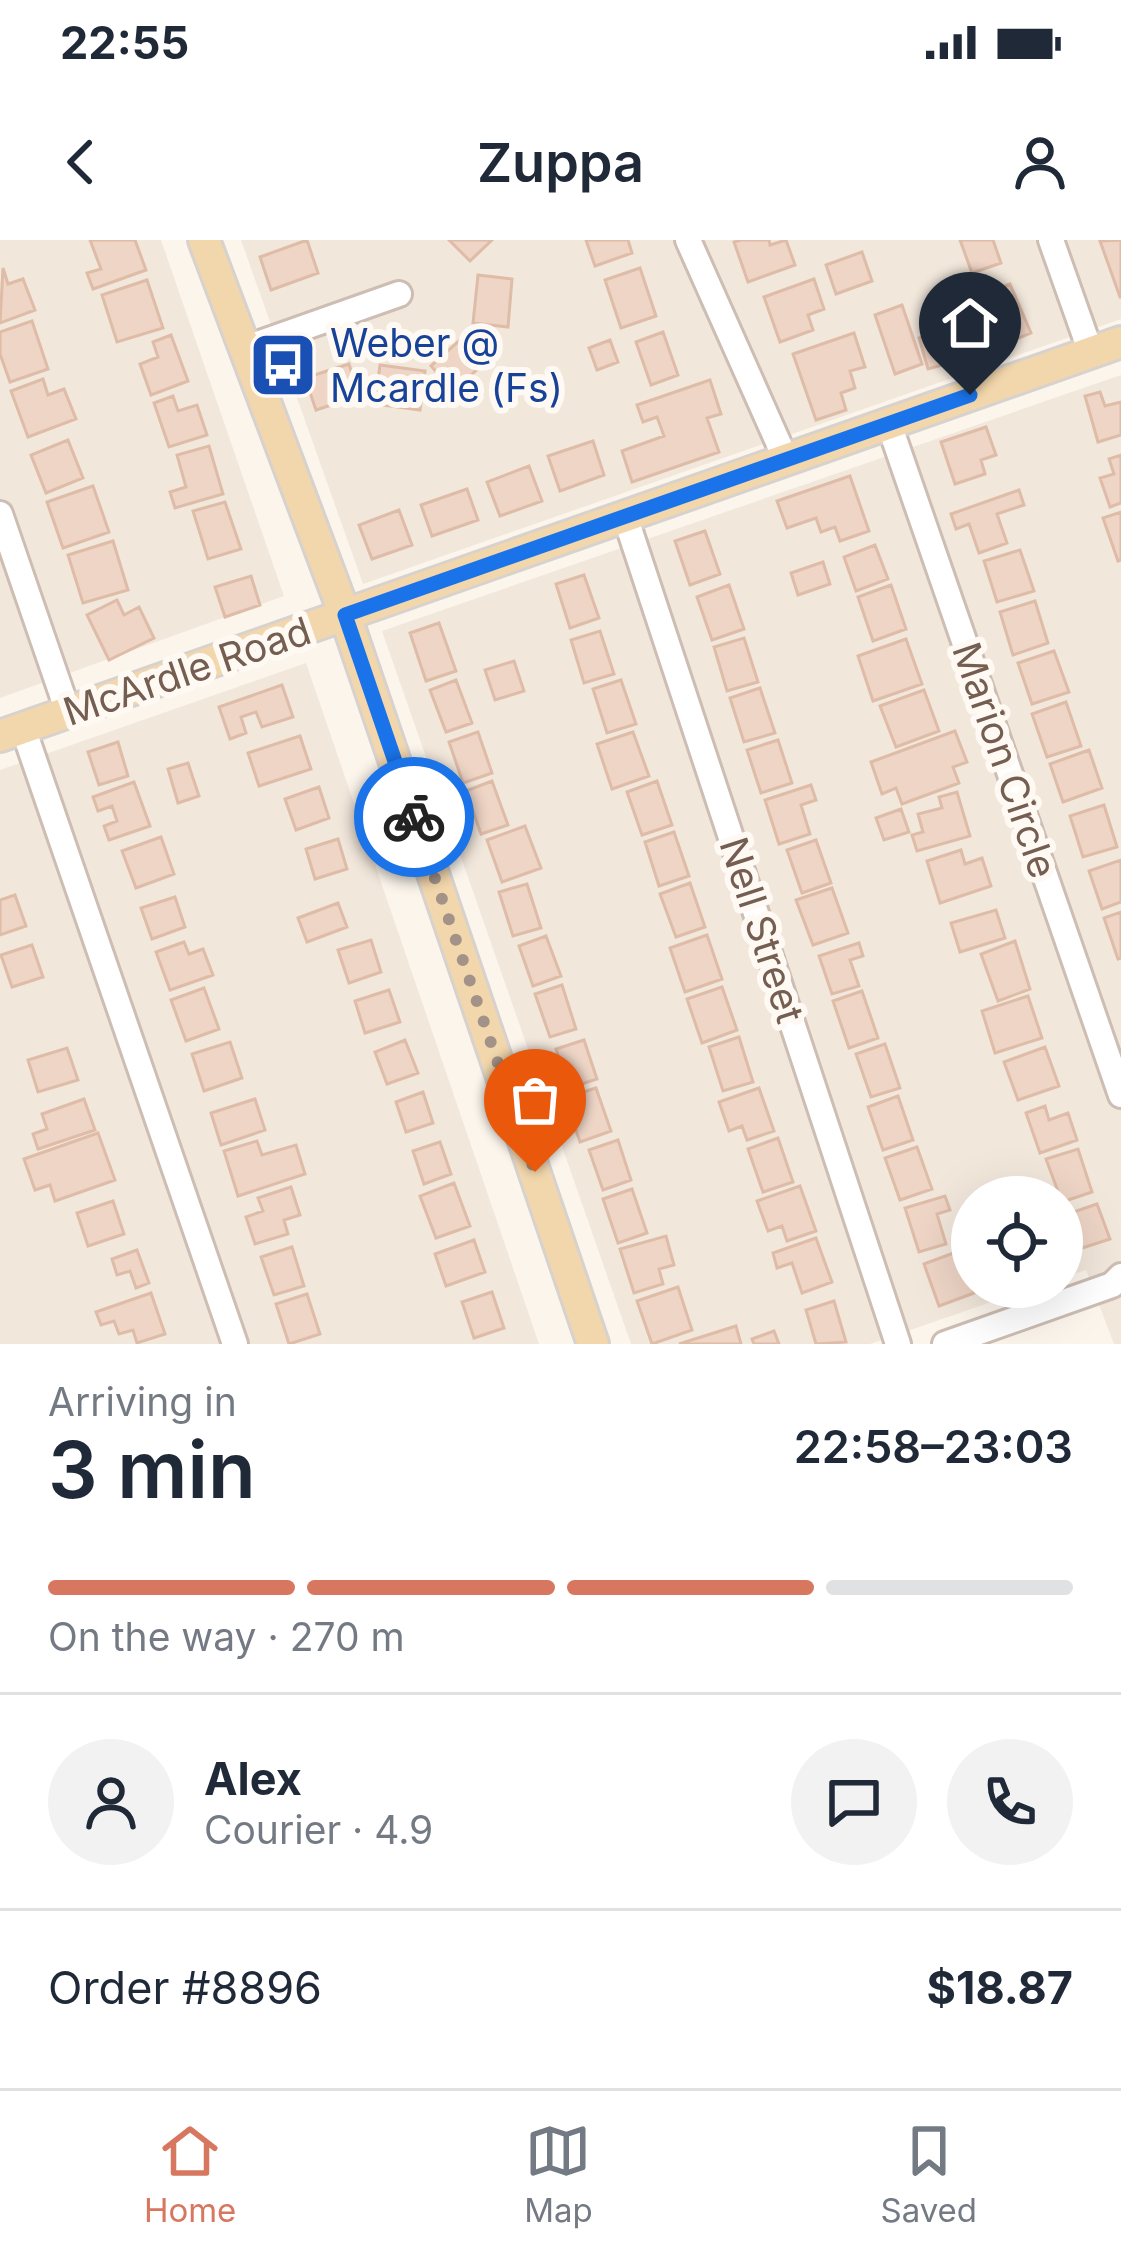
<!DOCTYPE html>
<html lang="en">
<head>
<meta charset="utf-8">
<style>
	:root { --surface:#fff; --page:#f2f2f3; --text:#1f2937; --muted:#747a83; --line:#e0e1e3; --accent:#d8775f }
	body { margin:0; font-family:Inter,sans-serif; background:var(--page); color:var(--text); height:100vh; display:flex; flex-direction:column; font-size:45px; white-space:nowrap }
	* { box-sizing:border-box; margin:0 }
	p { font-size:39px; color:var(--muted) }
	.icon { flex:none; width:66px; height:66px; fill:none; stroke:currentColor; stroke-width:2; stroke-linecap:round; stroke-linejoin:round }
	.map { position:relative; height:1104px; overflow:hidden }
	.drawer { display:flex; flex-direction:column; background:var(--surface); flex:1 }
	.drawer>* { flex:none }
	.fabs { position:absolute; left:951px; top:936px; display:grid; gap:24px }
	.fabs a { display:grid; place-items:center; width:132px; height:132px; border-radius:50%; background:var(--surface); box-shadow:0 12px 48px #0002; font-size:60px }
	.pin { position:absolute; display:grid; place-items:center; width:102px; height:102px; color:#fff; margin:-123px -51px; border-radius:50% 50% 50% 0; rotate:-45deg; box-shadow:0 0 12px #0007 }
	.pin .icon { rotate:45deg }
	.courier { position:absolute; display:grid; place-items:center; width:120px; height:120px; margin:-60px; border:9px solid #1a73e8; border-radius:50%; background:#fff; color:#222; box-shadow:0 3px 15px #0007 }
	.headline em { font-style:normal; font-weight:600 }
	.headline div { display:flex; flex-direction:column-reverse }
	.headline { display:flex; align-items:center; justify-content:space-between; height:204px; padding:0 48px }
	h1 { font-size:78px; font-weight:600; line-height:90px }
	.bar { display:grid; grid-template-columns:repeat(4,1fr); gap:18px 12px; align-content:center; height:144px; padding:0 48px }
	.bar i { height:15px; border-radius:9px; background:var(--line) }
	.bar .active { background:var(--accent) }
	.bar p { grid-column:span 4 }
	.line { display:flex; align-items:center; gap:30px; padding:0 48px; border-top:3px solid var(--line) }
	.line div { flex:1 }
	.round { display:grid; place-items:center; flex:none; width:126px; height:126px; border-radius:63px; background:var(--page) }
	.status { display:flex; justify-content:space-between; align-items:center; height:84px; padding:0 60px; background:var(--surface); direction:ltr }
	.status svg { height:33px; fill:currentColor }
	header { display:flex; justify-content:space-between; align-items:center; height:156px; padding:0 48px; background:var(--surface); font-size:54px; font-weight:600 }
	.dock { display:flex; justify-content:space-around; align-items:center; height:168px; border-top:3px solid var(--line); background:var(--surface); font-size:33px; color:var(--muted) }
	.dock a { display:grid; justify-items:center; gap:6px }
	.dock .active { color:var(--accent) }
	.map>svg:first-child { display:block }
	.residential { fill:#f2e7db }
	.building { fill:#eed5c6; stroke:#dfbca8; stroke-width:3 }
	.lines { fill:none; stroke-linecap:round; stroke-linejoin:round }
	.minor-casing { stroke:#cdbdb3; stroke-width:30 }
	.major-casing { stroke:#d8d2ce; stroke-width:36 }
	.minor { stroke:#fff; stroke-width:24 }
	.major { stroke:#f2d6ac; stroke-width:30 }
	.done { stroke:#a39287; stroke-width:12; stroke-dasharray:0 21.6 }
	.route { stroke:#1a73e8; stroke-width:15 }
	.labels { text-anchor:middle; stroke-width:12; stroke-linejoin:round; paint-order:stroke }
	.transit-label { font-size:39px; fill:#164399; stroke:#fef9f3; text-anchor:start }
	.street-label { font-size:39px; fill:#745d51; stroke:#fef9f3 }
</style>
</head>
<body>
<div class="status"><b>22:55</b><svg viewBox="0 0 49 12"><path d="M0 12V9h3v3zM5 12V6h3v6zM10 12V3h3v9zM15 12V0h3v12zM26 1h20v11H26zM47 4h2v5h-2z"/></svg></div>
<header><svg class="icon" aria-label="back" viewBox="0 0 24 24"><path d="M15 5l-7 7 7 7"/></svg>Zuppa<svg class="icon" aria-label="person" viewBox="0 0 24 24"><circle cx="12" cy="8" r="4"/><path d="M4 21q1-7 8-7t8 7"/></svg></header>
<div class="map">
<svg width="1121" height="1104" viewBox="0 0 1121 1104">
	<rect width="100%" height="100%" fill="#fbf5ec"/>
	<path class="residential" d="M0 0H161L284 356 0 458Z
		M241 0H1121V79L363 344Z
		M1121 135V1104H1114L1086 1030 1062 1038V957H972V1047H1035L870 1104H631L382 391Z
		M306 423 539 1104H0V530Z"/>
	<path class="building" d="M90 0H135L146 30 93 49 87 33 101 29Z
		M307 0 318 33 271 50 260 17Z
		M449 0H492L470 21Z
		M586 0H628L632 13 595 26Z
		M741 0H769L770 5 786 0 795 25 748 42 734 2Z
		M960 0H993L1001 23 972 33Z
		M1121 0V57H1120L1100 1Z
		M862 12 872 41 836 54 826 25Z
		M3 28 8 44 23 39 35 70 0 83Z
		M640 28 656 76 621 88 605 40Z
		M478 35 512 39 508 87 473 83Z
		M814 39 824 69 808 75 813 90 780 102 764 57Z
		M147 40 163 88 117 102 102 55Z
		M1010 44 1031 93 1002 105 982 55Z
		M902 65 922 124 895 134 875 75Z
		M32 81 48 129 10 142 0 114V92Z
		M940 91 950 123 928 129 919 98Z
		M469 92 491 117 453 151 431 126Z
		M663 92 678 135 651 145 636 102Z
		M854 93 865 127 850 131 855 148 841 153 846 170 816 180 793 114Z
		M171 95 188 141 151 155 140 124 158 117 153 102Z
		M610 100 618 122 597 130 589 108Z
		M349 124 359 156 316 170 305 138Z
		M380 125 425 131 420 170 375 164Z
		M43 139 48 155 64 149 76 179 28 197 11 151Z
		M710 140 721 174 707 178 719 212 632 242 622 211 664 196 657 177 643 182 637 165Z
		M1100 152 1105 166 1121 162V195L1098 202 1085 156Z
		M173 156 178 171 197 165 207 195 169 207 154 163Z
		M986 187 996 215 981 220 985 234 955 244 941 202Z
		M68 200 83 238 46 253 31 215Z
		M593 201 604 235 560 251 548 216Z
		M209 206 223 254 175 268 170 252 186 247 177 215Z
		M1121 215V263L1110 267 1100 238 1114 234 1109 219Z
		M529 226 542 261 500 276 487 242Z
		M850 236 869 291 840 301 835 287 821 292 816 278 787 288 777 261Z
		M93 246 109 292 63 308 47 262Z
		M467 249 478 280 432 296 421 265Z
		M1019 250 1024 265 997 274 1007 303 979 313 969 284 956 289 951 274Z
		M225 262 241 309 208 319 193 271Z
		M399 270 412 305 372 319 359 285Z
		M1121 272V320L1118 321 1103 278Z
		M705 291 720 334 690 345 675 301Z
		M113 301 128 350 83 363 68 315Z
		M875 305 888 339 856 351 844 317Z
		M1020 310 1034 351 997 362 984 321Z
		M823 322 830 344 798 355 791 333Z
		M584 335 599 378 570 388 556 344Z
		M251 336 260 365 225 377 215 347Z
		M729 345 744 389 712 400 697 357Z
		M891 345 906 389 873 401 858 357Z
		M117 360 124 375 139 367 154 398 109 420 87 375Z
		M1035 361 1048 403 1013 415 1000 372Z
		M439 383 456 431 426 441 410 393Z
		M600 391 614 434 584 443 571 400Z
		M744 398 758 442 727 451 714 407Z
		M906 399 922 444 873 461 858 416Z
		M1054 411 1069 452 1032 464 1018 423Z
		M514 421 524 451 495 460 485 430Z
		M456 440 472 483 446 492 430 450Z
		M621 440 636 484 607 493 593 449Z
		M282 445 293 477 262 487 256 472 241 477 246 493 230 499 219 467Z
		M760 448 775 493 744 502 730 458Z
		M924 450 939 491 896 507 880 466Z
		M1066 462 1081 506 1047 517 1032 474Z
		M955 491 967 522 953 527 959 543 902 564 896 548 882 554 871 522Z
		M478 492 492 533 463 543 449 502Z
		M633 492 649 536 612 549 597 504Z
		M300 496 311 529 259 546 248 513Z
		M778 500 792 543 761 553 747 510Z
		M118 502 128 536 99 545 88 512Z
		M1089 510 1102 548 1063 562 1050 524Z
		M188 523 199 556 178 563 168 529Z
		M492 541 508 585 481 594 466 551Z
		M657 541 672 585 642 595 627 552Z
		M134 542 150 586 109 600 104 586 117 581 112 566 98 571 93 557Z
		M811 545 816 560 801 565 810 594 779 604 765 560Z
		M319 547 329 578 296 590 285 559Z
		M957 552 970 596 917 611 912 595 923 592 918 574 942 568 939 557Z
		M1104 565 1117 607 1083 617 1070 576Z
		M901 569 909 592 884 600 876 578Z
		M525 586 541 628 502 642 487 600Z
		M674 592 689 636 659 646 645 602Z
		M161 597 174 634 136 648 122 611Z
		M338 599 347 629 315 639 306 609Z
		M816 600 831 643 802 653 787 610Z
		M961 610 965 624 982 618 991 646 940 663 927 621Z
		M1121 620V662L1102 669 1089 631Z
		M690 643 705 687 676 697 660 654Z
		M527 644 541 688 513 696 499 652Z
		M832 648 848 693 813 705 796 660Z
		M15 655 26 686 0 695V660Z
		M175 657 185 687 152 699 141 668Z
		M338 663 347 687 307 702 298 678Z
		M996 670 1005 698 960 712 951 683Z
		M1121 672V718L1118 719 1104 678Z
		M707 695 722 739 685 752 670 708Z
		M546 696 561 736 533 746 519 706Z
		M371 700 381 732 349 743 338 710Z
		M1015 701 1030 749 998 761 981 714Z
		M184 702 189 714 203 709 213 735 170 750 156 712Z
		M859 703 863 716 850 720 859 746 832 754 819 716Z
		M32 705 43 737 12 747 1 715Z
		M562 745 576 789 550 797 535 754Z
		M722 747 737 790 702 803 687 759Z
		M204 748 219 789 186 801 171 760Z
		M389 750 400 782 365 793 355 761Z
		M862 751 878 798 849 808 833 761Z
		M1028 756 1042 798 995 813 982 771Z
		M739 797 753 842 723 851 709 807Z
		M405 800 418 833 387 844 375 812Z
		M584 800 597 839 569 848 556 809Z
		M230 802 242 838 204 851 192 814Z
		M885 804 900 848 871 857 856 814Z
		M1045 807 1059 846 1018 860 1004 822Z
		M67 808 78 840 38 852 28 820Z
		M596 848 611 891 580 902 565 858Z
		M759 848 774 891 747 900 742 886 729 891 719 862Z
		M423 852 433 883 406 892 396 862Z
		M898 856 913 900 883 910 868 867Z
		M84 859 95 890 38 909 33 894 47 889 42 874Z
		M255 859 265 890 221 905 211 873Z
		M1045 866 1049 880 1068 873 1077 900 1040 913 1026 873Z
		M98 893 115 940 55 961 50 945 35 950 24 919Z
		M778 898 793 942 763 952 748 909Z
		M618 900 631 940 603 950 589 910Z
		M257 901 262 915 296 905 305 934 238 956 224 911Z
		M440 902 451 934 424 944 413 911Z
		M917 907 932 949 900 960 885 918Z
		M1078 909 1092 952 1062 962 1046 919Z
		M454 943 470 986 436 998 420 956Z
		M800 946 816 991 787 1001 782 986 768 991 757 961Z
		M291 947 300 975 284 980 288 994 255 1004 246 977 263 971 258 958Z
		M632 949 647 993 618 1003 603 959Z
		M945 956 950 970 937 974 946 1004 919 1012 905 968Z
		M113 961 124 994 88 1006 77 973Z
		M1097 964 1110 999 1073 1011 1062 976Z
		M666 996 674 1025 659 1029 663 1044 634 1053 620 1009Z
		M816 998 832 1042 802 1053 792 1023 777 1028 773 1013Z
		M474 1000 485 1032 446 1046 435 1014Z
		M292 1007 304 1046 274 1055 261 1017Z
		M137 1010 149 1043 136 1048 130 1031 117 1035 112 1019Z
		M959 1011 974 1053 939 1066 924 1024Z
		M678 1047 692 1090 652 1104 637 1061Z
		M492 1052 504 1088 474 1098 462 1062Z
		M151 1053 165 1094 137 1103 133 1090 119 1094 114 1081 101 1085 96 1072Z
		M307 1054 320 1094 289 1104 276 1064Z
		M834 1061 846 1102 816 1104 806 1070Z
		M736 1086 741 1104H679Z
		M774 1091 779 1104H754L752 1099Z"/>
	<g class="lines">
		<defs>
			<path id="minor" d="M688 0 786 220
				M1051 0 1091 113
				M243 109 399 54
				M889 184 1121 855
				M0 274 68 472
				M625 276 898 1104
				M23 488 235 1104
				M945 1104 1112 1045 1121 1036"/>
			<path id="major" d="M204 0 345 375 593 1104
				M0 496 1121 102"/>
		</defs>
		<use href="#minor" class="minor-casing"/>
		<use href="#major" class="major-casing"/>
		<use href="#minor" class="minor"/>
		<use href="#major" class="major"/>
	</g>
	<g class="lines">
		<path class="done" d="M414 577 535 932"/>
		<path class="route" d="M414 577 345 375 970 155"/>
	</g>
	<defs>
		<symbol id="bus-square" viewBox="-11 -11 22 22"><rect x="-9" y="-9" width="18" height="18" rx="4" fill="#1a4fb4" stroke="#fef9f3"/><path d="M-5-6H5V4H4V6H2V4H-2V6H-4V4H-5ZM-3.5-4V0h7V-4ZM-3.5 1.2v1.5H-2V1.2ZM2 1.2v1.5H3.5V1.2Z" fill="#fff"/></symbol>
	</defs>
	<g fill-rule="evenodd">
		<use href="#bus-square" x="245" y="87" width="76" height="76"/>
	</g>
	<g class="labels">
		<g class="transit-label">
			<text x="330" y="117">Weber @<tspan x="330" dy="45">Mcardle (Fs)</tspan></text>
		</g>
		<g class="street-label">
			<text transform="translate(187 431) rotate(-19)" y="14">McArdle Road</text>
			<text transform="translate(1005 520) rotate(71)" y="14">Marion Circle</text>
			<text transform="translate(762 690) rotate(72)" y="14">Nell Street</text>
		</g>
	</g>
</svg>
<div class="fabs">
<a><svg class="icon" aria-label="locate" viewBox="0 0 24 24"><circle cx="12" cy="12" r="6"/><path d="M12 2v4M12 18v4M2 12h4M18 12h4"/></svg></a>
</div>
<div class="pin" style="left:535px;top:932px;background:#ea580c"><svg class="icon" aria-label="bag" viewBox="0 0 24 24"><path d="M5 8h14l-1 12H6zM9 8a3 3 0 0 1 6 0"/></svg></div>
<div class="pin" style="left:970px;top:155px;background:#1f2937"><svg class="icon" aria-label="home" viewBox="0 0 24 24"><path d="M3 11l9-7 9 7M6 9v11h12V9"/></svg></div>
<div class="courier" style="left:414px;top:577px"><svg class="icon" aria-label="bike" viewBox="0 0 24 24"><circle cx="6" cy="16" r="4"/><circle cx="18" cy="16" r="4"/><path d="M6 16l4-8h5l3 8M10 8l3 8H6M13 5h3"/></svg></div>
</div>
<section class="drawer">
<div class="headline"><div><h1>3 min</h1><p>Arriving in</p></div><em>22:58–23:03</em></div>
<div class="bar"><i class="active"></i><i class="active"></i><i class="active"></i><i></i><p>On the way · 270 m</p></div>
<div class="line" style="height:216px"><a class="round"><svg class="icon" aria-label="person" viewBox="0 0 24 24"><circle cx="12" cy="8" r="4"/><path d="M4 21q1-7 8-7t8 7"/></svg></a><div><b>Alex</b><p>Courier · 4.9</p></div><a class="round"><svg class="icon" aria-label="chat" viewBox="0 0 24 24"><path d="M4 5h16v11H9l-5 4z"/></svg></a><a class="round"><svg class="icon" aria-label="phone" viewBox="0 0 24 24"><path d="M5 4h4l2 5-3 2q2 4 5 5l2-3 5 2v4C11 20 4 13 5 4z"/></svg></a></div>
<div class="line" style="height:156px"><div>Order #8896</div><b>$18.87</b></div>
</section>
<nav class="dock">
<a class="active"><svg class="icon" aria-label="home" viewBox="0 0 24 24"><path d="M3 11l9-7 9 7M6 9v11h12V9"/></svg>Home</a>
<a><svg class="icon" aria-label="map" viewBox="0 0 24 24"><path d="M3 6l6-2 6 2 6-2v14l-6 2-6-2-6 2zM9 4v14M15 6v14"/></svg>Map</a>
<a><svg class="icon" aria-label="saved" viewBox="0 0 24 24"><path d="M7 4h10v16l-5-4-5 4z"/></svg>Saved</a>
</nav>
</body>
</html>
